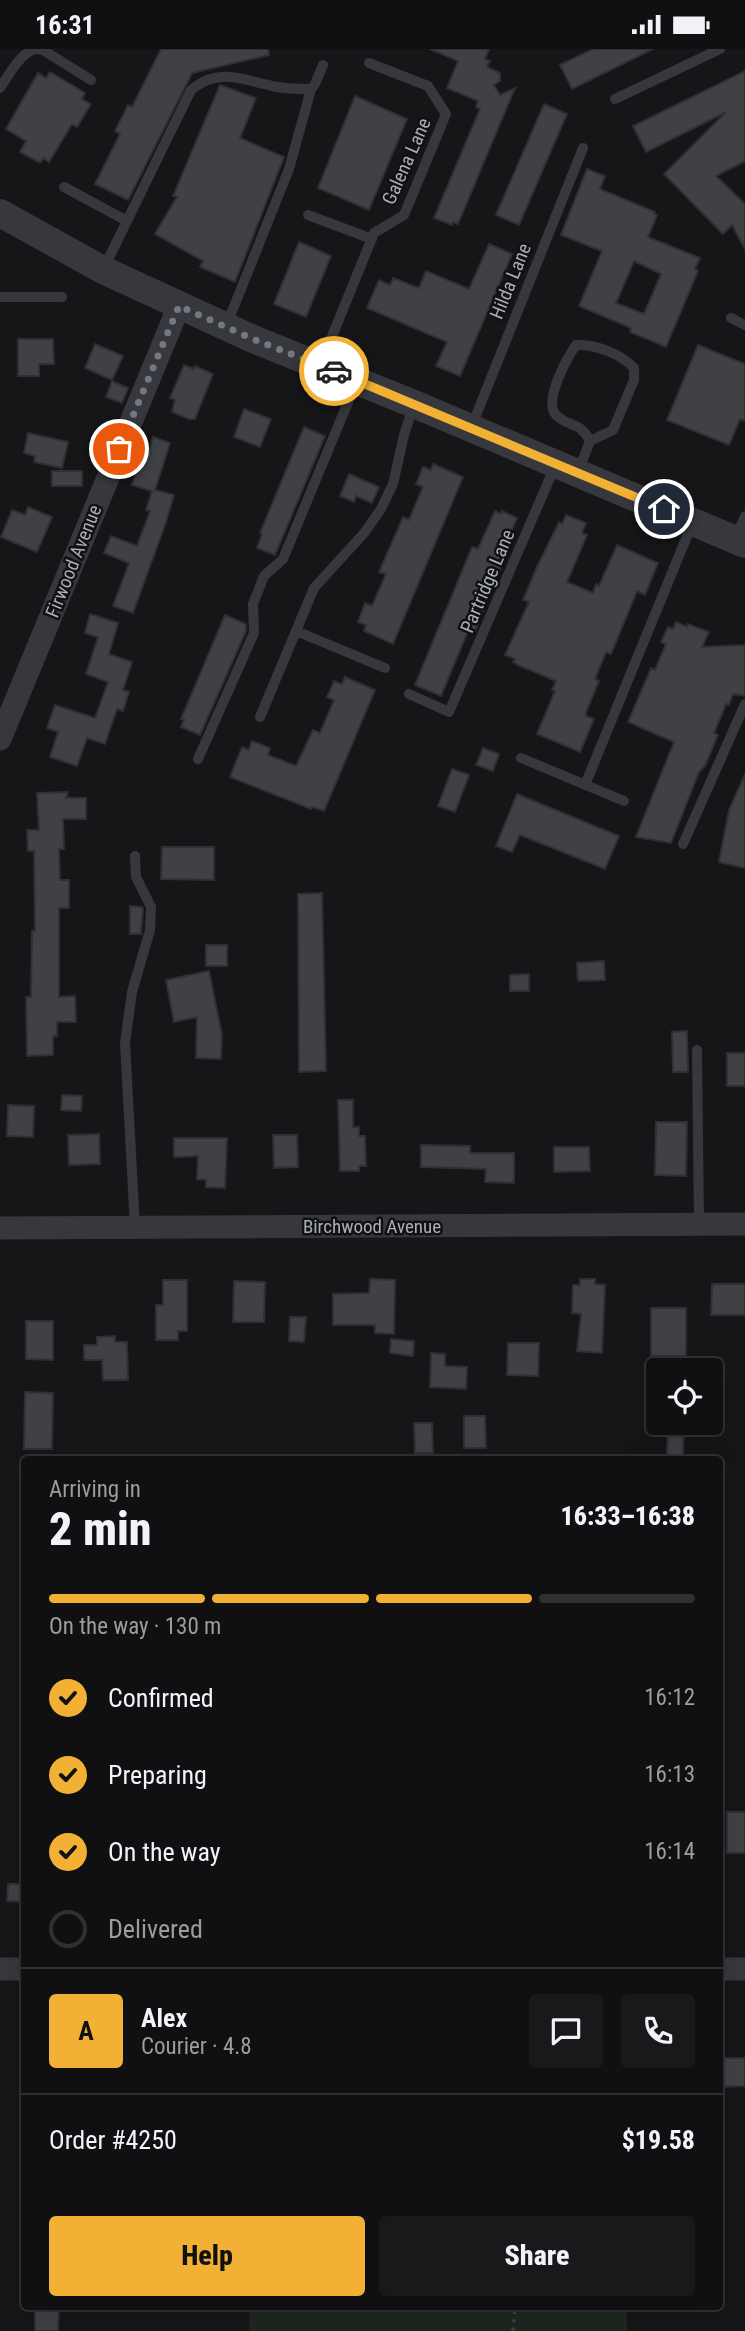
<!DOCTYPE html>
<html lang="en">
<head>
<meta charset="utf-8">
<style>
	:root { --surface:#101012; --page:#19191b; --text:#f1f3f6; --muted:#9c9d9f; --line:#303032; --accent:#f2b134 }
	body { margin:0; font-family:"Roboto Condensed",sans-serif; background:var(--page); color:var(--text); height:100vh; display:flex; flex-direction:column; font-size:26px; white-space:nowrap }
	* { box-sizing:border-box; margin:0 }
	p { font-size:23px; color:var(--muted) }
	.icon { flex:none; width:38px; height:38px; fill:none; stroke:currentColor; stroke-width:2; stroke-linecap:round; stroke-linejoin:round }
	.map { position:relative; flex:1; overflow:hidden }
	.sheet { position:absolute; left:21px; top:1407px; width:702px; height:854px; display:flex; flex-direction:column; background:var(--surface); border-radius:7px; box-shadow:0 7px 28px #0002,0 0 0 2px var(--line) }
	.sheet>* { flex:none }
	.controls { position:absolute; left:646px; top:1309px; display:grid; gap:14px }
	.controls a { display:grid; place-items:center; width:77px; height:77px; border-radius:7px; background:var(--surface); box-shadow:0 7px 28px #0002,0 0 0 2px var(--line); font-size:35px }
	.pin { position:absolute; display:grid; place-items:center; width:60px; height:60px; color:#fff; margin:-30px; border:4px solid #fff; border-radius:50%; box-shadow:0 2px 7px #0007 }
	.courier { position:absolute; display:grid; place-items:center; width:70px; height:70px; margin:-35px; border:5px solid #f2b134; border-radius:50%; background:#fff; color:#222; box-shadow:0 2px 9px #0007 }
	.headline em { font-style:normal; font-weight:800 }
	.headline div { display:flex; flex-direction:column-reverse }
	.headline { display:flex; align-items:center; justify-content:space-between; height:119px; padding:0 28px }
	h1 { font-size:46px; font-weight:800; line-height:52px }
	.bar { display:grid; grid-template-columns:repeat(4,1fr); gap:10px 7px; align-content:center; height:84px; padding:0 28px }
	.bar i { height:9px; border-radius:5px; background:var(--line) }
	.bar .on { background:var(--accent) }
	.bar p { grid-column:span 4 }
	.line { display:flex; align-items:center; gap:18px; padding:0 28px; border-top:2px solid var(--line) }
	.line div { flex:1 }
	.round { display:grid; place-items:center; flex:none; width:74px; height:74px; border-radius:7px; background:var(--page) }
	ol { padding:0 28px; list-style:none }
	li { display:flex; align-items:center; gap:21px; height:77px }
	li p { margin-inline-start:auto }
	li .icon { padding:7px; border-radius:50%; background:var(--accent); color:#111; stroke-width:4 }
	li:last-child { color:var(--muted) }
	li i { width:38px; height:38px; border:4px solid var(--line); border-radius:50% }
	.button { display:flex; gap:14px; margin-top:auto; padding:14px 28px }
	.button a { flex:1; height:80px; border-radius:7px; background:var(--accent); color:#111; font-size:28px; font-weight:800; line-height:80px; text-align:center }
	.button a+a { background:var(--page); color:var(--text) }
	.status { display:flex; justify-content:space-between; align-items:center; height:49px; padding:0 35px; background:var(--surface); direction:ltr }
	.status svg { height:19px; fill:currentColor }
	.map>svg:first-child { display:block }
	.green { fill:#1e261f }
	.building { fill:#404145; stroke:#303034; stroke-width:2; fill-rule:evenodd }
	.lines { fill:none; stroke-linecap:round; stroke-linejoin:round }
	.path { stroke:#3d3f44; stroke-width:3.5; stroke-dasharray:3.5 5; stroke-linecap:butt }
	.service { stroke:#37383d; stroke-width:10 }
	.minor { stroke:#37383d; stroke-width:23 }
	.tertiary { stroke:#37383d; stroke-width:28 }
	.done { stroke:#757880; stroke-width:7; stroke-dasharray:0 12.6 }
	.route { stroke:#f2b134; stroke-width:9 }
	.labels { text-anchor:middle; stroke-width:5; stroke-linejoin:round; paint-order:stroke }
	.street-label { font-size:19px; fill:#a8adb8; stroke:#111113 }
</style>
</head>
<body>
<div class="status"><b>16:31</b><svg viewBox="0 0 49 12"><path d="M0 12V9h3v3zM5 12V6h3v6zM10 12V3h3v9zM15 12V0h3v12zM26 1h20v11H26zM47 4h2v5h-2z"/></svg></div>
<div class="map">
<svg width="745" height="2282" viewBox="0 0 745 2282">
	<rect width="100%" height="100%" fill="#161618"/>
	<path class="green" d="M249 2258H627V2282H249Z"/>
	<path class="building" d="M161 0H268L269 6 192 24 128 151 95 135 120 85 115 82 128 56 132 58Z
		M430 0H489L485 10 490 12 487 18 500 24V32L494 36 500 46 515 39 458 175 453 173 452 176 434 169 480 60 476 58 478 52 447 39 458 12Z
		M593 0H653L572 40 560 16Z
		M745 22V112L716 127 745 155V200L732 176 723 185 664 125 726 63 646 103 633 77Z
		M50 23 85 44 82 50 91 55 77 78 72 75 49 113 43 109 40 114 20 103 26 92 6 80 38 24 46 29Z
		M220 36 256 49 240 89 284 108 235 233 200 218 203 212 155 185 177 148 173 147Z
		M355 47 407 70 369 161 318 139Z
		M544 55 567 65 519 176 496 166Z
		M587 120 605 127 600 140 655 163 654 165 657 166 648 188 700 209 695 220 698 222 666 298 630 283 631 279 579 257 602 202 561 186ZM634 212 661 225 644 265 616 254Z
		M299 193 331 207 306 268 274 255Z
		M489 195 512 205 460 327 436 317 447 293 367 259 379 231 390 236 393 229 419 239 426 222 469 240Z
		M18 290H53L54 315H39V327H18Z
		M95 295 123 307 112 331 85 319Z
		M698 296 745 315V372L740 370 729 396 667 371Z
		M184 316 194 320 195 317 213 325 195 370H189L172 363 175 351 170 349Z
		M112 332 128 339 122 354 106 348Z
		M244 360 271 370 260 398 234 388Z
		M304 378 325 387 275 506 257 499 262 485 260 484Z
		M28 384 68 393 62 419 34 413 35 407 24 404Z
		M153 388 170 394 155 441 174 446 165 476 133 564 113 557 129 514 104 504 111 487 137 497 150 462 146 461 152 442 132 436 145 398 150 399Z
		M433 415 463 428 393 595 364 582 366 576 358 573 365 554 372 557 386 525 379 523 403 468 409 471 423 438 416 435 423 418 431 421Z
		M52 422H82V437H52Z
		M349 425 379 438 372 454 356 447 354 453 340 447Z
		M28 458 52 468 37 503 1 488 12 461 25 466Z
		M495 462 501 465 502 462 517 469 500 509 504 511 475 582 470 580 466 587 441 647 415 636 472 498 478 500Z
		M566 466 586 474 582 484 587 486 567 533 593 544 596 535 599 537 617 496 658 514 645 546 637 542 611 605 606 603 595 630 599 632 586 663V667L594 670 580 703 537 685 555 642 552 641 556 632 518 616 513 613 515 610 505 606 529 553 523 551 537 518 559 473 562 475Z
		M90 565 118 574 109 605 132 613 123 641 129 643 123 662 117 660 105 695 87 689 77 717 50 708 58 683 47 679 55 656 95 669 108 633 86 625 98 588 85 584Z
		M225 566 246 575V582L200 686 181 678 184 671 181 670Z
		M676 573 687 578 688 575 709 583 702 598 745 596V647L733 645 729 656 726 655 714 684 718 686 705 717 699 723 671 794 636 788 674 693 628 673 651 619 655 621 666 595 661 593 668 578 673 580Z
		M345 628 375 641 324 762 312 758 311 760 230 728 242 698 249 701 252 692 270 699 268 706 296 717 313 681 320 684 334 651 327 648 334 632 342 635Z
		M483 699 499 705 493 722 476 716Z
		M452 720 469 726 455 763 438 757Z
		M745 725V819L719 813 729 761Z
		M68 743 66 749H86V770H63L64 800H59L60 831H69V859H59V948L75 947 76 973H57V987H53V1006L27 1007 26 948H31L32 882H35L34 802H28L27 781H39L37 744Z
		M517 745 619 787 605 820 520 786 512 803 496 797Z
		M162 798H214V831L161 830Z
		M322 844 326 1022 299 1023 298 845Z
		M130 857 142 858 143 860 141 885H130Z
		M206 896H227V917H206Z
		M604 912 605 931 578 932 577 914Z
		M209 922 222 986 221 1010 196 1009 197 968 174 973 166 931Z
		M529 925V942H510V926Z
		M687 982 688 1023H673L672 983Z
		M727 1004H745V1037H727Z
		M62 1046 82 1047 81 1062 61 1061Z
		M338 1051H353V1078H359V1087H365L366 1117H359V1122H340Z
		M8 1056 34 1057 33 1088 7 1087Z
		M656 1073H687L686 1127 655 1126Z
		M99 1085 100 1115 69 1116 68 1086Z
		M273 1086H297L298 1118 274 1119Z
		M174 1089H227L225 1139 206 1138V1131L197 1130 198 1107 174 1108Z
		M421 1096 470 1097V1104H514V1134L485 1133 486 1120 421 1118Z
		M554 1098H589L590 1122 554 1123Z
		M370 1230 395 1231 394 1285 375 1284V1276H333V1245L369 1244Z
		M580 1230H595V1235L605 1236 602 1304 577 1302 581 1265 572 1264 573 1236H580Z
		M163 1231H187V1282H178V1291H156V1256H163Z
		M234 1232 265 1233 264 1273H233Z
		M712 1235H745V1266H711Z
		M651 1259H686V1307H651Z
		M290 1268H306L304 1293 289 1292Z
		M26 1272H53V1311L26 1310Z
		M115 1287V1293H127L128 1331H103L102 1311H84V1296H97V1288Z
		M391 1290 414 1292 413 1307 390 1304Z
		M508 1294H539L538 1327 507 1326Z
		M431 1304 445 1305V1317L467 1318 466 1340 430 1338Z
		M25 1343 53 1344 52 1400H24Z
		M464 1367H485L486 1399H464Z
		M414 1374H432L433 1404H415Z
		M668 1374H684L683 1408H667Z
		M727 1763H745V1804H727Z
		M8 1835H24V1853L7 1852Z
		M719 2009H745V2037L719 2038Z
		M35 2258H59L58 2282H35Z"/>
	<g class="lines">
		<path class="path" d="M513 2282 515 2258"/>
		<path class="service" d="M38 0 43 1 91 31
			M0 39C9 26 19 6 34 0
			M311 40 315 35 323 16
			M615 50 720 0
			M64 138 127 172
			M308 166 372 190
			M103 221 191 41C220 17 245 32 277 38 288 40 300 40 311 40L289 120 227 275
			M0 248H62
			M731 269 745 276
			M320 317 374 184 404 166 446 65 428 37 369 14
			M471 379 583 99
			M578 423 590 392 613 381 634 331V319C621 305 596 295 576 296 567 309 543 352 556 366 569 379 579 371 590 392
			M735 491 745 467
			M296 582 385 619
			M409 645 449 663 555 417
			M260 668 314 539 365 483 381 460 393 435 404 386 414 355
			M521 709 624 752
			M198 710 254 584 253 555 264 527 283 510 356 334
			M585 736 692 475
			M683 795 745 655
			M135 807 136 828 151 858 150 881 132 943 125 994 135 1178
			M697 1001 699 1175"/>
		<path class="minor" d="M0 690 179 257
			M0 1179 745 1175
			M0 1920H24
			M719 1920H745"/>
		<path class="tertiary" d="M0 164 103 221 253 290 414 355 745 495"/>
	</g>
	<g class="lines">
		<path class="done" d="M119 400 179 257 253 290 334 322"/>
		<path class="route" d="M334 322 664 460"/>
	</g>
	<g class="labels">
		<g class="street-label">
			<text transform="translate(406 112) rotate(-66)" y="7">Galena Lane</text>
			<text transform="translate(510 232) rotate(-68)" y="7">Hilda Lane</text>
			<text transform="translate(73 512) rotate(-68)" y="7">Firwood Avenue</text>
			<text transform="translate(487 532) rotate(-67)" y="7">Partridge Lane</text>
			<text x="372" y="1184">Birchwood Avenue</text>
		</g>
	</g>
</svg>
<div class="controls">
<a><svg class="icon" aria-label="locate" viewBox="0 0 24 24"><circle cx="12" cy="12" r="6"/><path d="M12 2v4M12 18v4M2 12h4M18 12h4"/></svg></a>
</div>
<div class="pin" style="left:119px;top:400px;background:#ea580c"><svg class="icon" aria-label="bag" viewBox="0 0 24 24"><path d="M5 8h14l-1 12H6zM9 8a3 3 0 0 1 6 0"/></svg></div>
<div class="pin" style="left:664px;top:460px;background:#1f2937"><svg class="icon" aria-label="home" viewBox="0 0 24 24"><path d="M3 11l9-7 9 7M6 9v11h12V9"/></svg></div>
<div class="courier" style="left:334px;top:322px"><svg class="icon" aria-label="car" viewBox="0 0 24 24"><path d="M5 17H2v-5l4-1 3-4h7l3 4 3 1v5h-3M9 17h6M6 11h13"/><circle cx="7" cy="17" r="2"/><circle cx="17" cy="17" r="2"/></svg></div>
<section class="sheet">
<div class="headline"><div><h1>2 min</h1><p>Arriving in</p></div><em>16:33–16:38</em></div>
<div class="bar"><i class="on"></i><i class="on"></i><i class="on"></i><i></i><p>On the way · 130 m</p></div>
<ol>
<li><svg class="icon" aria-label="check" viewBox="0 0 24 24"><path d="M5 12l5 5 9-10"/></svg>Confirmed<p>16:12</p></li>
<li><svg class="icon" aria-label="check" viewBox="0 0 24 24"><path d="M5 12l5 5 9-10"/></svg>Preparing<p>16:13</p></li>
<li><svg class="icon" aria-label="check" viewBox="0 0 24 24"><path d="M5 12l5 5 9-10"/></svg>On the way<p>16:14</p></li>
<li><i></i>Delivered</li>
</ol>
<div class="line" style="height:126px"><b class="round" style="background:var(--accent);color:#111">A</b><div><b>Alex</b><p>Courier · 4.8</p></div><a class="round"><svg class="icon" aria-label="chat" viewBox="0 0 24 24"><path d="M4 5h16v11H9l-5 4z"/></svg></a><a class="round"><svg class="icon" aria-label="phone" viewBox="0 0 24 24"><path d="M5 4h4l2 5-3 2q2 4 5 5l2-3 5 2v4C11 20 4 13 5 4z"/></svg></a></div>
<div class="line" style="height:91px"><div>Order #4250</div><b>$19.58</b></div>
<div class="button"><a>Help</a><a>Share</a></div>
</section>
</div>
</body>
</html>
